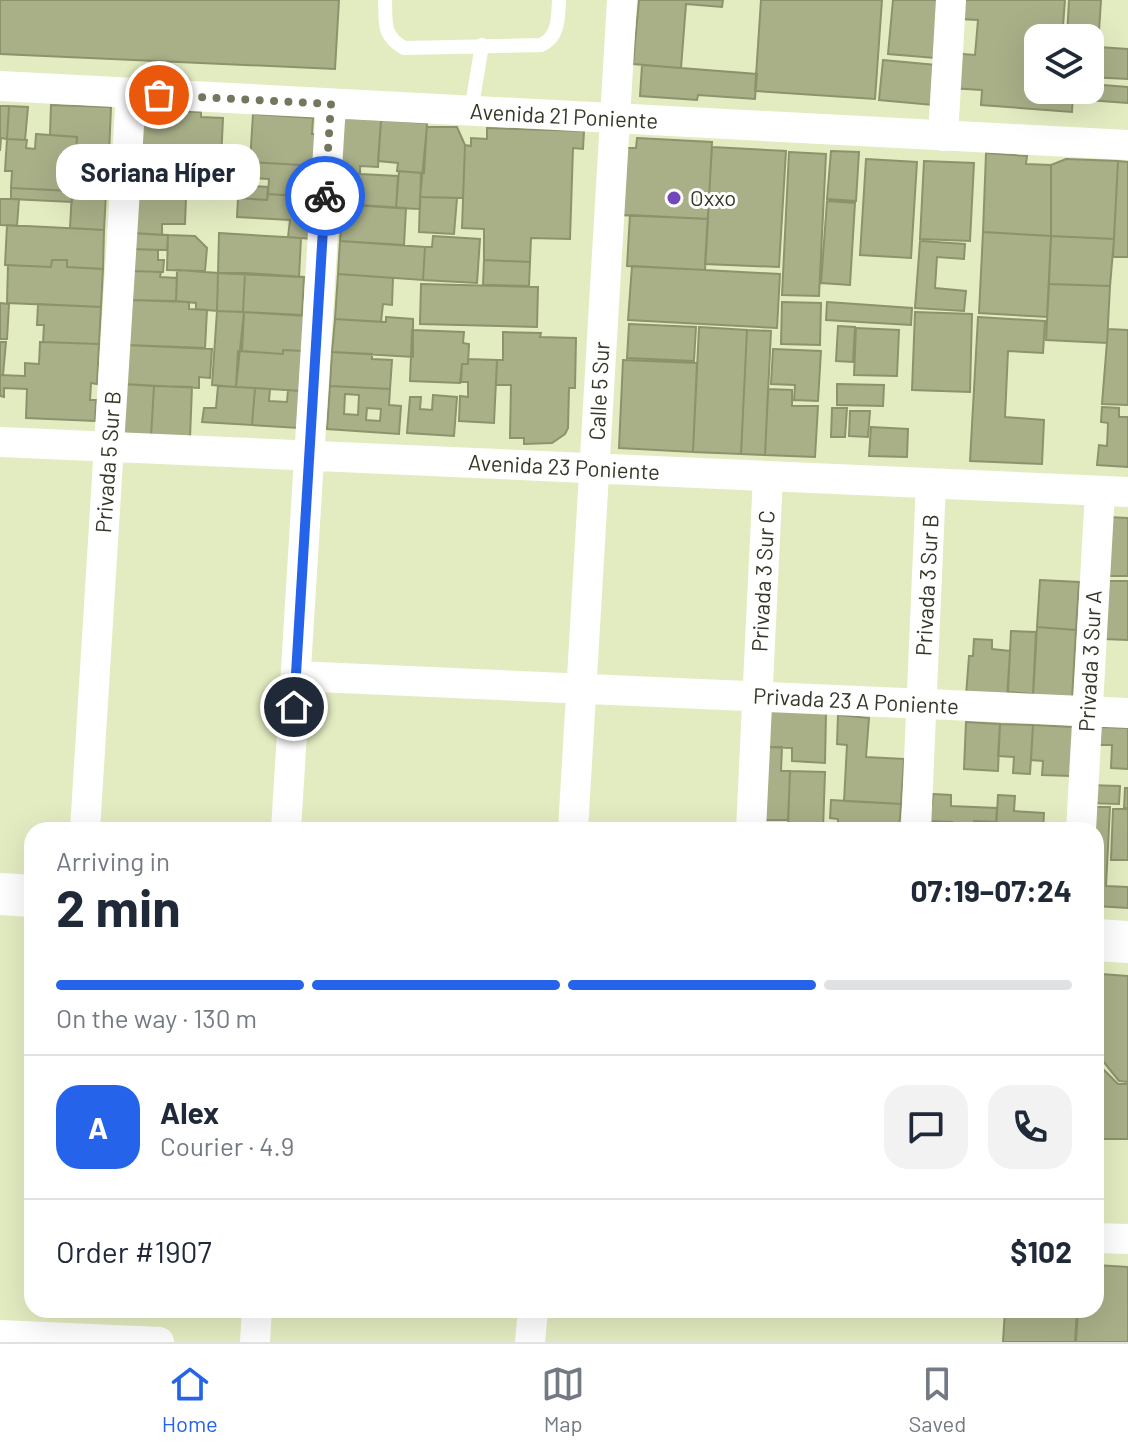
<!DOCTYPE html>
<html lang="en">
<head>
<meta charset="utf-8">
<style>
	:root { --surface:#fff; --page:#f2f2f3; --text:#1f2937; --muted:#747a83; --line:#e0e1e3; --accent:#2563eb }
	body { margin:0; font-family:Barlow,sans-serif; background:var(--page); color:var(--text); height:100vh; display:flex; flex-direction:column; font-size:30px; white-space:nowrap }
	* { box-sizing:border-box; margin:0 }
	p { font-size:26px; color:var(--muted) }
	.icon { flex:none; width:44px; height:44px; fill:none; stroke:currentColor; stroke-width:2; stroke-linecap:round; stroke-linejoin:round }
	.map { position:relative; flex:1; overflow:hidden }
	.panel { position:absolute; left:24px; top:822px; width:1080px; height:496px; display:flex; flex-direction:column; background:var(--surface); border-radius:24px; box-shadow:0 8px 32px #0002 }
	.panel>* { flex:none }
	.tools { position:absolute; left:1024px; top:24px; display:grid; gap:16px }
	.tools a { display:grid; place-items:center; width:80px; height:80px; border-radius:16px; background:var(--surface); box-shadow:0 8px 32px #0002; font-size:40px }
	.pin { position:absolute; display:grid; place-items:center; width:68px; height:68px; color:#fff; margin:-34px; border:4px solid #fff; border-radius:50%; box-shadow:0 2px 8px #0007 }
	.courier { position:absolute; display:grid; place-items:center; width:80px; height:80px; margin:-40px; border:6px solid #2563eb; border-radius:50%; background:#fff; color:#222; box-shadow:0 2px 10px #0007 }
	.bubble { position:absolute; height:56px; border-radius:24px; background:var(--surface); box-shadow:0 8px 32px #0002; font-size:26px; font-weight:700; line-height:56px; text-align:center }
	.overview em { font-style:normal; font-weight:700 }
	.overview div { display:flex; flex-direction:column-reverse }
	.overview { display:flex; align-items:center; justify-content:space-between; height:136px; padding:0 32px }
	h1 { font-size:52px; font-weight:700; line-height:60px }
	.bar { display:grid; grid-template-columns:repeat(4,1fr); gap:12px 8px; align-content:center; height:96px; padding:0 32px }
	.bar i { height:10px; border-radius:6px; background:var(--line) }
	.bar .on { background:var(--accent) }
	.bar p { grid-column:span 4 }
	.line { display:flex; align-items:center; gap:20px; padding:0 32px; border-top:2px solid var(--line) }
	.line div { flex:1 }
	.round { display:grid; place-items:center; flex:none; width:84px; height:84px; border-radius:24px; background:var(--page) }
	.tabs { display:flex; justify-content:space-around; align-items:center; height:112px; border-top:2px solid var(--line); background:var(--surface); font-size:22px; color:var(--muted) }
	.tabs a { display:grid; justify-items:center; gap:4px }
	.tabs .on { color:var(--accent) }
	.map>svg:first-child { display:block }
	.building { fill:#a9b088; stroke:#8c936c; stroke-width:2; fill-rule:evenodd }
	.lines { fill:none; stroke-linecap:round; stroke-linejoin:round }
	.service { stroke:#fff; stroke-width:14 }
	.minor { stroke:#fff; stroke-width:30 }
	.secondary { stroke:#fff; stroke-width:42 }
	.done { stroke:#72775e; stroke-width:8; stroke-dasharray:0 14.4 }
	.route { stroke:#2563eb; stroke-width:10 }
	.poi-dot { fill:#7346be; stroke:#fff; stroke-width:3 }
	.labels { text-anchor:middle; stroke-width:6; stroke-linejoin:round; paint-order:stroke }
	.street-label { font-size:22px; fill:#353828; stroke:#fff }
	.poi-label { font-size:22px; fill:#353828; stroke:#fff; text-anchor:start }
</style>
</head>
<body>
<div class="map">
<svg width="1128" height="1342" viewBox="0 0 1128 1342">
	<rect width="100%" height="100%" fill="#e3ecc1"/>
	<path class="building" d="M0 0H339L335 69 0 54Z
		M639 0H723L722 7 686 4 681 68 633 64Z
		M761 0H882L875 99 755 91Z
		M893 0H940L935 58 888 54Z
		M961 0H1065L1062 38H1038V90H1073L1072 112 981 105 982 90 949 88 951 53 975 55 978 20 959 19Z
		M1069 0H1101L1098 47 1128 49V79L1090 77V38H1067Z
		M883 60 936 65 933 105 879 100Z
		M642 65 757 74 755 99 698 95 697 100 640 96Z
		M1090 84 1128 87V103L1074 99 1075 90H1090Z
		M51 105 111 107 109 154 76 152 77 137 50 135Z
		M0 106H9L7 139 1 138 0 151Z
		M9 106 28 107 25 140 7 139Z
		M137 110 201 112V117L223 118 221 160 138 157Z
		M253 114 313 118 312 134H319L317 166 250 162Z
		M341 118 381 120 378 167 360 166V174L332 172Z
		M381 120 427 123 424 173 397 171 398 163 378 161Z
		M427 127H457L465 145 463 198 420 197Z
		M487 128 584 131 583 149 573 148 570 239 531 238 530 262 484 260V229L462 228 465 145 471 146V138L487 139Z
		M36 134 77 137 76 152 109 154 108 169 96 168 95 192 11 188 12 171H5L7 139 27 140 26 148 35 149Z
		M637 138 712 142 708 219 619 215 627 148H636Z
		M712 147 786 151 779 267 705 264Z
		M831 151 859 152 856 201 827 199Z
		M789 152 826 154 819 296 782 295Z
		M986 153 1027 156 1026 164 1051 165V236L983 232Z
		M135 157 174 159 173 185H162V195L134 194Z
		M866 159 917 162 911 258 860 255Z
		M1066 159 1118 161 1114 239 1051 236V165Z
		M924 161 974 163 970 241 920 239Z
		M1118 161 1128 162V257H1113Z
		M250 162 317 166 315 197 268 194 269 179 249 178Z
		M173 169 205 170 203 198 162 195V185H173Z
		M209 171 221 172V184L268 187 267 200 207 196Z
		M399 171 421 173 420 209 396 208Z
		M341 173 398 176 396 208 338 204Z
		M11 188 72 191V202L11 199Z
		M72 191 106 193 104 230 70 228Z
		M134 194 186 197 185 224H162V235L132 233Z
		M268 194 315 197 312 239 288 237 290 220 237 217 238 198 267 200Z
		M420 197 457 198 454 234 419 232Z
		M0 199H19L17 226 0 225Z
		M827 201 855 203 850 285 821 283Z
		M343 204 406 208 404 245 340 241Z
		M630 215 708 219 705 270 627 266Z
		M7 225 104 230 103 269 67 267V260H52L51 267 5 265Z
		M983 232 1051 236 1047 317 979 313Z
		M132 233 168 235 167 250 131 249Z
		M219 233 301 238 299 277 218 273Z
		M168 235 195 236 207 248 205 271 167 270Z
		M433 236 480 239 477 283 423 280 425 247H432Z
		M1051 236 1114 239 1110 286 1049 284Z
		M340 241 425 247 423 280 338 274Z
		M920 241 965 244 964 259 937 257 935 288 966 291 964 311 915 308Z
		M131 249 158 250V260H164L163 272 130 271Z
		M52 260H67V267L103 269 101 307 7 303 8 265 51 267Z
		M484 260 530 262 529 286 483 285Z
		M632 266 780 274 777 328 628 320Z
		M177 270 218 273 217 311 196 309V303L176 301Z
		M130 271 161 272 160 277 177 278 176 301 129 300Z
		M218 273H245L243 312 217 311Z
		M245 273 304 277 302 315 243 312Z
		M338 274 393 278 392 305 383 304 381 322 335 319Z
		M421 284 538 287 537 327 420 324Z
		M1049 284 1110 286 1107 343 1046 340Z
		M129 300 189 302V309L207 310 205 348 127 345Z
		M782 302 821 303 820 345 781 344Z
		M827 302 912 308 911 325 826 320Z
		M0 303 9 304 7 339H0Z
		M38 304 101 307 99 344 43 342 44 325H37Z
		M217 311 244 312 236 387 212 385Z
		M244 312 307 316 304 351 283 350V354L242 351Z
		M915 312 972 314 970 392 912 390Z
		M386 317 413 319V357L332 352 335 319 386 322Z
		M978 317 1045 321 1043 353 1008 351 1005 417 1044 420 1042 464 970 461Z
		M629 324 696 327 694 361 627 358Z
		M838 326 855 327 853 362 836 361Z
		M699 327 747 330 741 454 693 452Z
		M856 328 899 330 897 376 854 375Z
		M1108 329 1128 330V405L1102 404Z
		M412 330 464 332 463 343 469 344 468 364H462L460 383 410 381Z
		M747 330 771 331 765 455 741 454Z
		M503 332 541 333 540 337 576 338 575 388H569L568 428 565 434 552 443 524 444V438H510L511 385H496L497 360H503Z
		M0 342H6L3 375H0Z
		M40 342 99 344 97 384 91 383 90 400H96L95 421 26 418 27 389 4 388V397L0 396V375L25 376V363L39 364Z
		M127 345 212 349 210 378 199 377V388L122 384Z
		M773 349 821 351 818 401 794 400 795 385 771 384Z
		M283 350 304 351 301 391 236 387 238 351 283 354Z
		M332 352 372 354V359L392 360 390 389 330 386Z
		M468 359 497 360 494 423 459 421 460 396 468 397V382H461L462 364H468Z
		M623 360 697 363 693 452 619 448Z
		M122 384 154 386 151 437 120 435Z
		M837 384 884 385 883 406 837 405Z
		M154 386 192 387 190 438 151 437Z
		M218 386 255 388 252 425 202 422 204 408H216Z
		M330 386 390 389 389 405 401 406 399 434 327 429ZM345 394 359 395 358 415 344 414ZM367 408 381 409 380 421 366 420Z
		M255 388 270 389 269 401 287 402 288 390 301 391 299 428 252 425Z
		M768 389 792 390V406H818L815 457 765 455Z
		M433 395 457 397 454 436 407 433 410 397H421L420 409 432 410Z
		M1102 407 1119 408V417H1128V467L1097 465 1099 445 1107 446 1108 423 1101 422Z
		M832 408H847L845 437H831Z
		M850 411H870L868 437 849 436Z
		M871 427 908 429 907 457 869 456Z
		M1107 517 1128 518V576H1104Z
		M1040 580 1079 582 1076 630 1037 627Z
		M1107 581H1128V640L1104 639Z
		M1037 627 1076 630 1072 699 1033 697Z
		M1011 631 1036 632 1033 694 1008 692Z
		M974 639 992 640V649L1010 651 1007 699 966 696 969 656H973Z
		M767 710 826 712 825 763 792 761V748L765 747Z
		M838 715 869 718 866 757 904 759 901 804 844 801 847 745 837 744Z
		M966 722 1000 724 998 771 964 769Z
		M1000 724 1033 725 1030 774 1013 773 1014 757 998 756Z
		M1033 725 1073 727 1071 776 1042 775 1043 761 1031 760Z
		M1098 727 1128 728V769L1111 768 1112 745H1097Z
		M765 747H782L781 771H790L788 820H763Z
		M790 771 825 772 823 830 788 829Z
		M1087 785 1120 786 1119 804 1086 803Z
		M1125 788H1128V808H1124Z
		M933 794 951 795V806L997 808 996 822 974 821 973 830H951L952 822 928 821V805H932Z
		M998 795 1015 796 1014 811 1044 813 1043 830H996Z
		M831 800 901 804 899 830H837L838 819 830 818Z
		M1087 807H1110L1106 886 1128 887V908L1096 906V830Z
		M1113 809H1128V860H1111Z
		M974 821 996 822V830H973Z
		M928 823 952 824 951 830H928Z
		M1101 974 1128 976V1082L1119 1081 1098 1055Z
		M1098 1064 1118 1084H1128V1139H1098Z
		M1096 1265 1128 1267V1342H1076L1078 1310H1096Z
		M1005 1310H1077L1075 1342H1003Z"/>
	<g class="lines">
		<path class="service" d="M385 0C386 23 382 35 404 48L541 45C559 37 558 18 559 0
			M471 111 482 45"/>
		<path class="minor" d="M0 86 1128 145
			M943 136 951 0
			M0 442 1128 492
			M296 676 1128 713
			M85 830 131 93
			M286 830 331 104
			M573 830 622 0
			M751 830 768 476
			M916 830 931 483
			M1081 830 1100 491
			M1096 1238 1128 1239
			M0 1335 159 1342
			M255 1342 257 1310
			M530 1342 533 1310"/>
		<path class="secondary" d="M0 894 32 896
			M1096 940 1128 942"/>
	</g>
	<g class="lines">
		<path class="done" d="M159 95 331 104 325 196"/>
		<path class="route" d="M294 707 325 196"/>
	</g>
	<circle class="poi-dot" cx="674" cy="198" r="8"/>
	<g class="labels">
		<g class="street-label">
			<text transform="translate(564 116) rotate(3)" y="8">Avenida 21 Poniente</text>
			<text transform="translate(599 391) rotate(-87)" y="8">Calle 5 Sur</text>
			<text transform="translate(108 462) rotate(-86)" y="8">Privada 5 Sur B</text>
			<text transform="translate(564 467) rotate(3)" y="8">Avenida 23 Poniente</text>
			<text transform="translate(763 581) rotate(-87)" y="8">Privada 3 Sur C</text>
			<text transform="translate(927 585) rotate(-87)" y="8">Privada 3 Sur B</text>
			<text transform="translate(1090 661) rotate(-87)" y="8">Privada 3 Sur A</text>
			<text transform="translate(856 701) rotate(3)" y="8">Privada 23 A Poniente</text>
		</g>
		<g class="poi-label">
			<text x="690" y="206">Oxxo</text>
		</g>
	</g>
</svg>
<div class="tools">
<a><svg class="icon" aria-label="layers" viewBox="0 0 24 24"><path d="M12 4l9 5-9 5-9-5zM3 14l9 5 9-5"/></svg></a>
</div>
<div class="pin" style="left:159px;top:95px;background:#ea580c"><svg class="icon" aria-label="bag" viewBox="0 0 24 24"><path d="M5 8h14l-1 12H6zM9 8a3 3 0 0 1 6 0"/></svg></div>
<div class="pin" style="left:294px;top:707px;background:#1f2937"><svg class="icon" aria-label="home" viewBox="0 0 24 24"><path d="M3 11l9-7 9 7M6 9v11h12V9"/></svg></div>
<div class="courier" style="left:325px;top:196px"><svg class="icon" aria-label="bike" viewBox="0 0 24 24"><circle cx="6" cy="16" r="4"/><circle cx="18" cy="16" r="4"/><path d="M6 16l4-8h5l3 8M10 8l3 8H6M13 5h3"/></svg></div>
<div class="bubble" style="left:56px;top:144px;width:204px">Soriana Híper</div>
<section class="panel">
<div class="overview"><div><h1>2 min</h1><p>Arriving in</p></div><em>07:19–07:24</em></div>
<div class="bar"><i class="on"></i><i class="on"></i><i class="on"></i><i></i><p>On the way · 130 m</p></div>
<div class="line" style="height:144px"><b class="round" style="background:var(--accent);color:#fff">A</b><div><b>Alex</b><p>Courier · 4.9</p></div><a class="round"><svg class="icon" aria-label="chat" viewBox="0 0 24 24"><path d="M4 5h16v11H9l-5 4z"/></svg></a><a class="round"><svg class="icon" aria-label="phone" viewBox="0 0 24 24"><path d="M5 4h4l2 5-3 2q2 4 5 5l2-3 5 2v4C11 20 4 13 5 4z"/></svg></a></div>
<div class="line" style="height:104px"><div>Order #1907</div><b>$102</b></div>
</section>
</div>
<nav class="tabs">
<a class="on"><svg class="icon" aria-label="home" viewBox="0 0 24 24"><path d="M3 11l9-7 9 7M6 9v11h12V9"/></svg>Home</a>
<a><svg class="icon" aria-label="map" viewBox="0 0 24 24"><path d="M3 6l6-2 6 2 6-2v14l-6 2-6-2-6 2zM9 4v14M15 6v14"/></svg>Map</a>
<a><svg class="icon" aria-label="saved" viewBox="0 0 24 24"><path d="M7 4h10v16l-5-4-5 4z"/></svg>Saved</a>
</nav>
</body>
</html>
